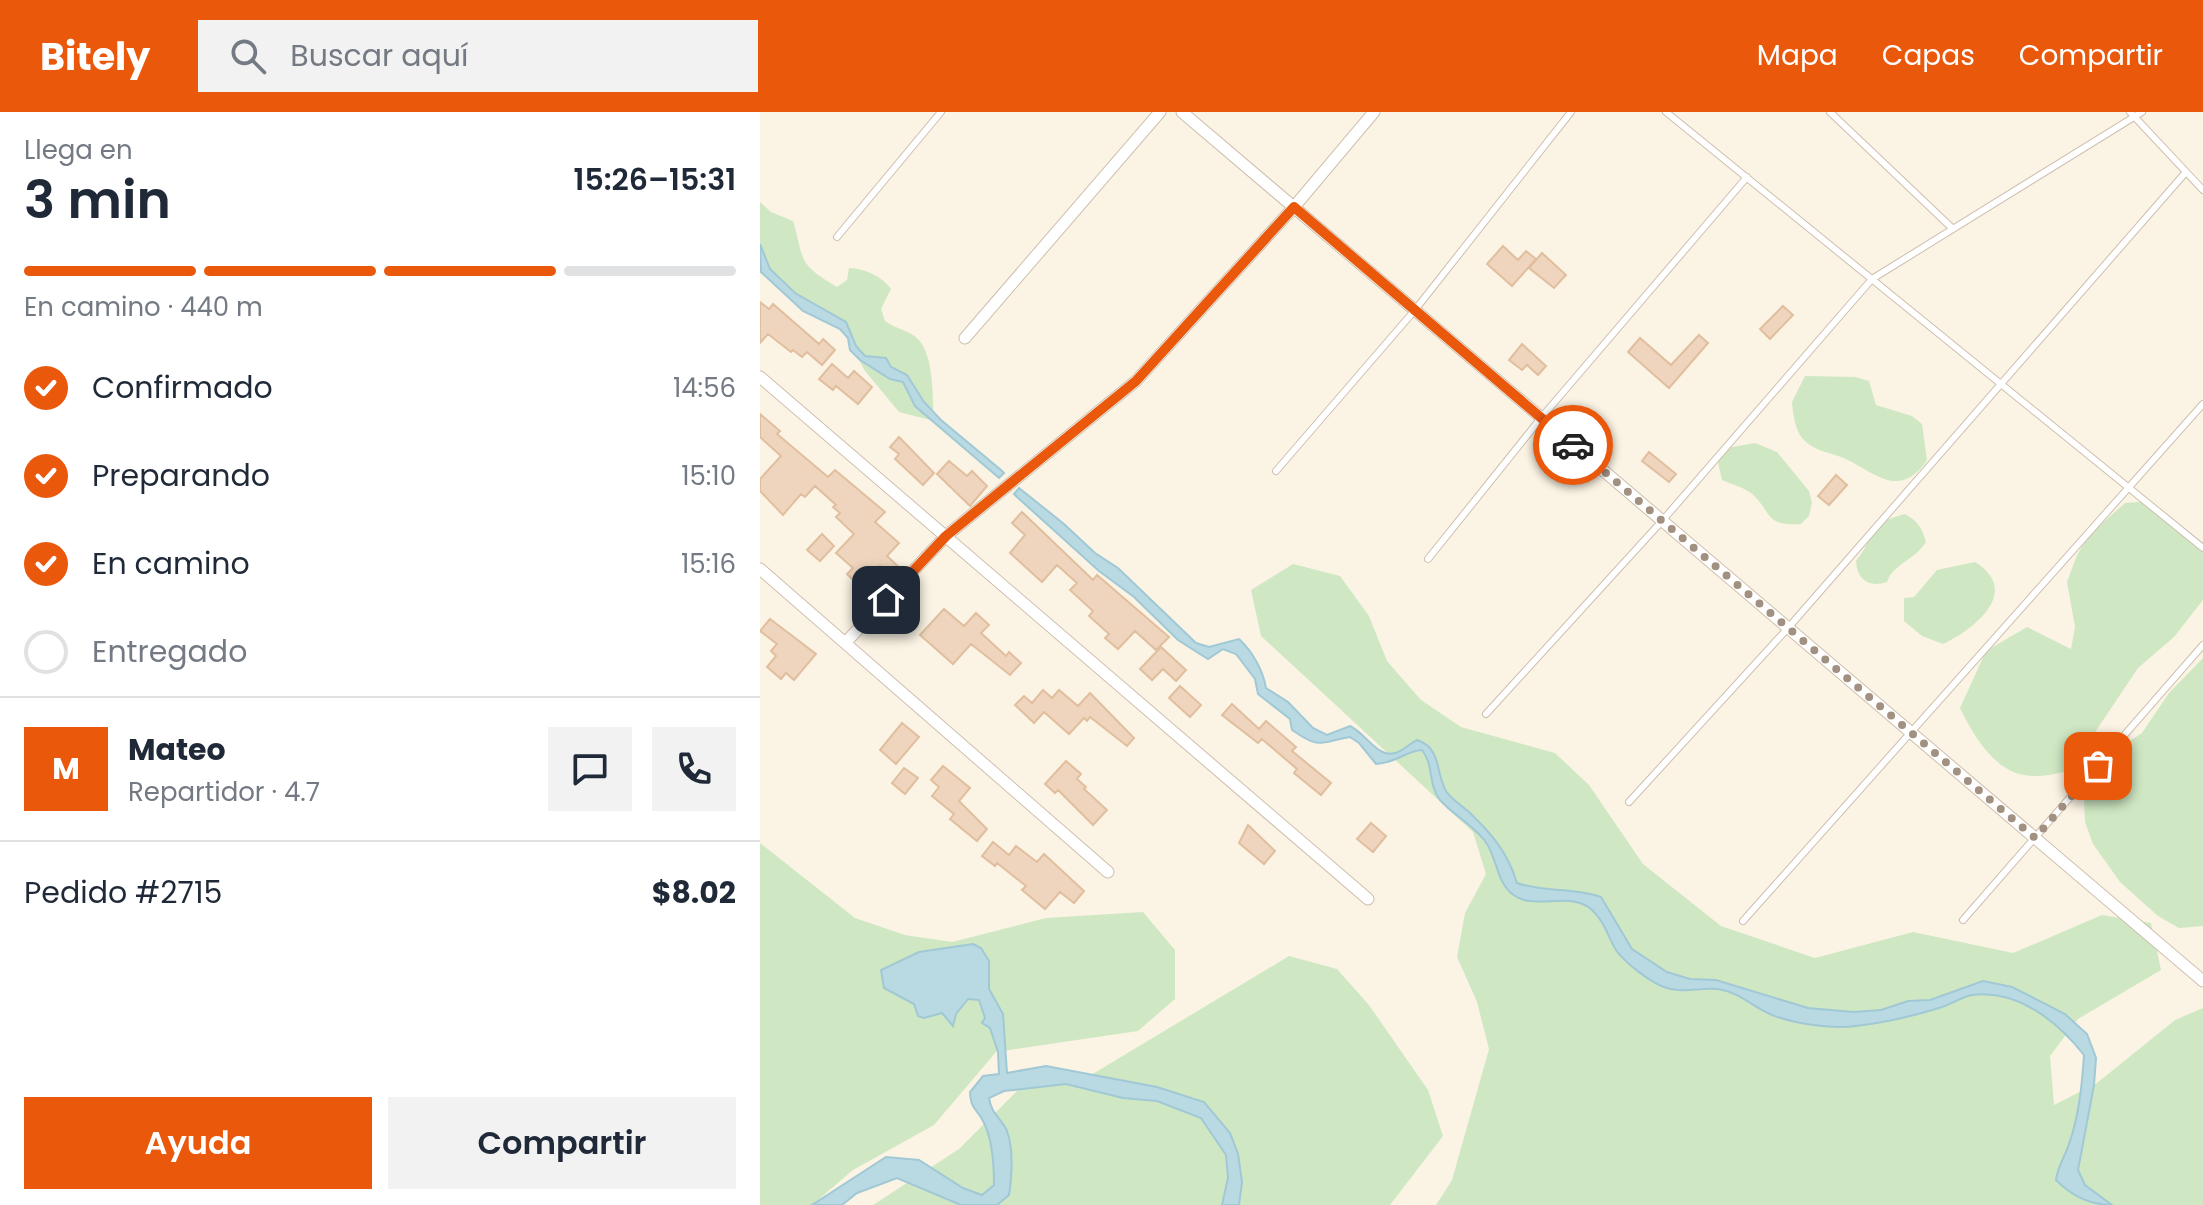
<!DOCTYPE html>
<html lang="es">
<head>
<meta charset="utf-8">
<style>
	:root { --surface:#fff; --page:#f2f2f3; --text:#1f2937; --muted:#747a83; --line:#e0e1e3; --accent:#ea580c }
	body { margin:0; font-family:Poppins,sans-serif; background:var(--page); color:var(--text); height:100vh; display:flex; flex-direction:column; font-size:30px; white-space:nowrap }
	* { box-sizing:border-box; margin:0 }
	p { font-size:26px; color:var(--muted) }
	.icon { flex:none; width:44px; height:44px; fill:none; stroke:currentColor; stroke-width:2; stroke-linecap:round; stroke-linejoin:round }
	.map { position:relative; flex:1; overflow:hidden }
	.side { display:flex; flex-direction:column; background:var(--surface); width:760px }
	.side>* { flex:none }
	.pin { position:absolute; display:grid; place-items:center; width:68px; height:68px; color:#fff; margin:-34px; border-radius:16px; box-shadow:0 4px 12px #0006 }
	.courier { position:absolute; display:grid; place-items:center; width:80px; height:80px; margin:-40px; border:6px solid #ea580c; border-radius:50%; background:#fff; color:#222; box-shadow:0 2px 10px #0007 }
	.headline em { font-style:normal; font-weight:600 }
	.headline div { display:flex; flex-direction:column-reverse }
	.headline { display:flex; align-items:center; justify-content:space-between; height:136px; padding:0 24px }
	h1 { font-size:52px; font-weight:600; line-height:60px }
	.bar { display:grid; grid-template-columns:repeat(4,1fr); gap:12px 8px; align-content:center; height:96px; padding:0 24px }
	.bar i { height:10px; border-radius:6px; background:var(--line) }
	.bar .selected { background:var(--accent) }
	.bar p { grid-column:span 4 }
	.line { display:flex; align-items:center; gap:20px; padding:0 24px; border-top:2px solid var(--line) }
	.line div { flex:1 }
	.round { display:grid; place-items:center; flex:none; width:84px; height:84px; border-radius:0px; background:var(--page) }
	ol { padding:0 24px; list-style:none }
	li { display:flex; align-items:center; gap:24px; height:88px }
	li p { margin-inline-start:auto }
	li .icon { padding:8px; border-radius:50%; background:var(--accent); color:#fff; stroke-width:4 }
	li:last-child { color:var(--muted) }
	li i { width:44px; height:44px; border:4px solid var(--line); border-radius:50% }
	.button { display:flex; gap:16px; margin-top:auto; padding:16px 24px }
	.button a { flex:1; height:92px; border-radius:0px; background:var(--accent); color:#fff; font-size:32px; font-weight:600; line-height:92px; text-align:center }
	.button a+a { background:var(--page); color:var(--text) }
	header { display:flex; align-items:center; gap:48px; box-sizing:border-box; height:112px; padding:0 40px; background:var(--accent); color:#fff }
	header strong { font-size:38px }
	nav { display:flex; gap:44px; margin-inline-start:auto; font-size:28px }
	.search { width:560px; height:72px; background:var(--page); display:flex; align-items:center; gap:20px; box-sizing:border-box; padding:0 28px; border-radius:0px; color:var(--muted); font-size:30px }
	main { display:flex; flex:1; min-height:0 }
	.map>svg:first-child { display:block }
	.green { fill:#cfe8c3 }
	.water { fill:#badae3; stroke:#a0c8d5; stroke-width:2 }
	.building { fill:#efd5bd; stroke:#e1be9e; stroke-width:2 }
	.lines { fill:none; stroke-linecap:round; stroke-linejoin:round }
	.lane-casing { stroke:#cebfae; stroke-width:8 }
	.street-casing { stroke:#cebfae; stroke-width:13 }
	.lane { stroke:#fff; stroke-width:6 }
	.street { stroke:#fff; stroke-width:11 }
	.done { stroke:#a29181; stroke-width:8; stroke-dasharray:0 14.4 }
	.route { stroke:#ea580c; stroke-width:10 }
</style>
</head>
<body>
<header>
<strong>Bitely</strong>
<div class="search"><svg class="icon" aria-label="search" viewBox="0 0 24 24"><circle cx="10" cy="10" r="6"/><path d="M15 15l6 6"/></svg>Buscar aquí</div>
<nav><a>Mapa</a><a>Capas</a><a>Compartir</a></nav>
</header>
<main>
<section class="side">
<div class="headline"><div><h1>3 min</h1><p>Llega en</p></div><em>15:26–15:31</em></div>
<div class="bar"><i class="selected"></i><i class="selected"></i><i class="selected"></i><i></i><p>En camino · 440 m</p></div>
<ol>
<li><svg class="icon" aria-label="check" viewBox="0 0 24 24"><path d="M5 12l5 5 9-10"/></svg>Confirmado<p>14:56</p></li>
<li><svg class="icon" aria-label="check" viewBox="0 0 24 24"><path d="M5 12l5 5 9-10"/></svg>Preparando<p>15:10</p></li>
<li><svg class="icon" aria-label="check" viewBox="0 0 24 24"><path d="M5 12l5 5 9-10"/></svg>En camino<p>15:16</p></li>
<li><i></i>Entregado</li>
</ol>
<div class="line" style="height:144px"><b class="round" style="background:var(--accent);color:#fff">M</b><div><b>Mateo</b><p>Repartidor · 4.7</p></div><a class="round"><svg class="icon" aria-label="chat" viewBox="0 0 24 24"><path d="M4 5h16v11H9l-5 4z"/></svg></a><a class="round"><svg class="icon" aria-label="phone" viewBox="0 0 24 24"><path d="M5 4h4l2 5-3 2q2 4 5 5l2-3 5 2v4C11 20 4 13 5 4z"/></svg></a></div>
<div class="line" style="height:104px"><div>Pedido #2715</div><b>$8.02</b></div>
<div class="button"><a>Ayuda</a><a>Compartir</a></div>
</section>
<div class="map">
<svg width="1443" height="1093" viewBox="0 0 1443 1093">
	<rect width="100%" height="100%" fill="#fbf4e4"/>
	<path class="green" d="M0 90 11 100 33 109C45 150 37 151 77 175L87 168 89 156C106 157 120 163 131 177L121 197 125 209C134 216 151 219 158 227 175 246 172 285 174 309L139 300 105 259 80 214 38 187 0 152Z
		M1045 264 1095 265 1109 269 1116 293 1152 304 1162 312 1167 348C1138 391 1112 357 1081 345 1067 340 1052 338 1042 326 1035 317 1033 302 1032 290Z
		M995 331 1017 340 1049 379 1052 391 1049 404 1041 412C1004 415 1012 399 991 381 983 375 971 372 962 368L957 346 972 335Z
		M1391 389 1443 441V488L1414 525 1378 556 1309 659C1295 662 1278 666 1264 663 1233 658 1212 621 1200 596L1226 539 1267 515 1311 537 1315 515 1307 470 1317 443 1329 423 1365 391Z
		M1145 402C1158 409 1162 416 1166 430 1156 447 1133 452 1127 470 1109 476 1097 468 1096 449 1120 419 1101 414 1145 402Z
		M1215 450C1262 479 1215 517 1183 532L1162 524 1144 509V486L1154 485 1177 458Z
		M533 452 580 464 609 504 627 549 661 588 701 615 795 641 829 673 883 752 961 814 1055 846 1153 820 1253 841 1342 803 1391 811 1401 858 1318 907 1290 944 1294 993 1337 971 1415 908 1443 896V1093H676L692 1068 729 937 717 890 697 845 705 801 726 762 713 720 501 524 491 478Z
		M1443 546V814L1419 816 1398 804 1360 770 1333 732 1325 710 1324 686 1361 635 1382 621 1409 581Z
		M0 731 95 806 145 823 192 830 286 806 383 800 415 838V887L378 919 236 940 174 1013 93 1058 52 1093H0Z
		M529 844 577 857 609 893 668 978 683 1024 630 1093H113L199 1037 265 971 316 972Z"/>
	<path class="water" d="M0 132 10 157 35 181 86 210 96 234 105 244 126 246 131 255 147 263 164 290 181 308 241 358 244 361 239 366 155 294 143 270 130 267 100 248 90 238 88 226 80 217 43 199 1 160Z
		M259 376 304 412 335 441 358 456 436 531 449 535 479 527C492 539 503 558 506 576L528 590 553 616 567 623 590 614C607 622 620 651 640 639 646 636 651 631 657 628 682 636 675 660 686 679 691 687 702 694 709 700 732 722 748 741 757 771 785 781 814 775 841 785L872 837 907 860 930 867 956 868 1048 896 1093 900 1121 898 1148 889 1170 888 1223 869 1252 875 1305 902 1327 922 1336 946 1334 973 1318 1058 1325 1073 1352 1093C1329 1093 1312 1084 1296 1068 1298 1053 1305 1045 1309 1032 1319 1004 1322 973 1324 943 1298 910 1258 877 1212 883 1201 885 1190 893 1179 896 1153 904 1122 911 1096 914 1071 917 1035 912 1012 903 993 895 979 880 958 877 940 875 921 882 904 875 890 870 864 850 856 838 847 823 845 810 832 798 809 777 774 801 751 781 736 768 737 745 725 729 712 712 693 703 680 688 668 673 674 653 662 638 648 638 636 651 616 652L599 631 590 625C559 630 561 638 532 618L530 607 498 582 495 567 476 542 463 537 448 547 418 528 374 485 339 459 257 385 254 382Z
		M213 832 221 836 229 849V877L243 902 247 961 286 954 397 975 444 990 470 1021 478 1042 482 1070 479 1093H462L468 1066 466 1043 441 1006 397 989 363 986 306 972 244 979 229 986C232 1004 241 1005 247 1019 254 1039 252 1063 249 1083L237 1093H201L137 1066 97 1081 82 1093H52L126 1045 159 1048 203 1076 222 1083 234 1073C234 1054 233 1027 223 1009 216 995 211 998 210 980L223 964 239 962 238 940 230 916 222 911 225 906 219 888 208 887 196 902 193 914 182 901 164 906 158 904 154 892 124 876 121 858 159 840Z"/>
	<path class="building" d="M743 134 758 148 766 139 776 147 752 174 727 152Z
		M782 141 806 163 794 176 769 156Z
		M0 190 9 197 13 192 59 232 63 227 75 238 62 253 47 240 42 245 33 238 31 240 8 222 0 231Z
		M1023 194 1033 203 1010 227 1000 217Z
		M939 223 948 231 909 276 868 240 880 226 911 253Z
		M762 232 786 254 778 263 767 253 762 258 749 248Z
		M72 252 88 266 94 259 112 275 98 292 76 274 73 278 59 267Z
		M0 302 20 319 17 322 68 365 75 358 125 400 115 410 139 431 127 444 142 458 134 467 120 454 100 475 87 462 93 456 76 441 94 422 76 405 80 401 73 395 76 393 55 374 45 385 41 382 23 403 0 379V367L21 344 0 325Z
		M139 325 174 361 163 373 135 347 139 342 130 335Z
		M889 340 916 362 909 370 882 349Z
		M189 349 207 364 212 359 227 374 210 394 177 362Z
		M1076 363 1087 373 1069 393 1058 384Z
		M262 400 333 468 337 463 409 525 396 538 375 519 358 537 345 526 349 522 329 504 333 499 310 478 317 471 297 453 282 470 250 441 265 423 252 411Z
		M62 422 74 434 60 449 47 438Z
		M184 497 204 514 216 501 229 513 221 521 246 544 249 540 261 551 250 563 211 532 193 552 160 523Z
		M10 507 56 542 34 568 26 561 21 567 7 555 16 544 11 539 17 532 0 519Z
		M401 535 426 558 416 569 403 557 392 568 380 557Z
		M420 574 441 593 430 605 409 586Z
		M283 578 292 586 299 578 318 594 330 581 374 626 367 634 330 605 327 609 324 606 309 622 284 600 274 611 255 593 264 584 272 591Z
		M472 592 499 617 506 609 536 635 532 639 571 671 561 683 534 661 537 657 502 627 498 631 462 603Z
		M142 611 159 625 136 652 120 638Z
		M306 649 321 662 317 667 326 675 324 677 347 698 333 713 298 678 295 681 285 672Z
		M183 654 210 676 199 689 227 717 217 729 190 707 194 702 172 684 179 675 171 668Z
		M144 656 158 666 145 682 132 671Z
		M611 711 626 724 613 740 597 727Z
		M488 713 515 739 504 752 479 731Z
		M233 730 249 743 256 734 277 750 284 742 324 779 314 791 300 780 285 797 262 778 266 774 237 751 235 754 222 744Z"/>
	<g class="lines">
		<defs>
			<path id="lane" d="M906 0 1443 436
				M1070 0 1193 117
				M1370 0 1443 78
				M77 125 181 0
				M516 359 655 198 811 0
				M668 447 781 306 987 65
				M726 602 902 409 1112 167 1382 0
				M869 690 1028 516 1426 60
				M1203 808 1443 533
				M983 809 1443 292"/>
			<path id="street" d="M422 0 1443 869
				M205 226 400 0
				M0 265 608 787
				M0 457 348 760
				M86 530 186 424 376 269 534 95 614 0"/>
		</defs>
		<use href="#lane" class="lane-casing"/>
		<use href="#street" class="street-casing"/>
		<use href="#lane" class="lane"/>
		<use href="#street" class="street"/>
	</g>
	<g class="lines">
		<path class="done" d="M813 333 1275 726 1338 654"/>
		<path class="route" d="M126 488 186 424 376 269 534 95 813 333"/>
	</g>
</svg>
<div class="pin" style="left:1338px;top:654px;background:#ea580c"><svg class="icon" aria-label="bag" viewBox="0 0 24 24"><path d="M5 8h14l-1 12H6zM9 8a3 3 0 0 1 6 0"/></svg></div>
<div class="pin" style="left:126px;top:488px;background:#1f2937"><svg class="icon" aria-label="home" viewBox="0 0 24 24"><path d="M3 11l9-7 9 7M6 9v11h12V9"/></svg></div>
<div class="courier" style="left:813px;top:333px"><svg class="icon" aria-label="car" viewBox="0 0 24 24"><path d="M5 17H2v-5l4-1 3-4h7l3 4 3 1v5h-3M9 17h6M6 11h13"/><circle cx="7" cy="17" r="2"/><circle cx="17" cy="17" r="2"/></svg></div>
</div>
</main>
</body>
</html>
